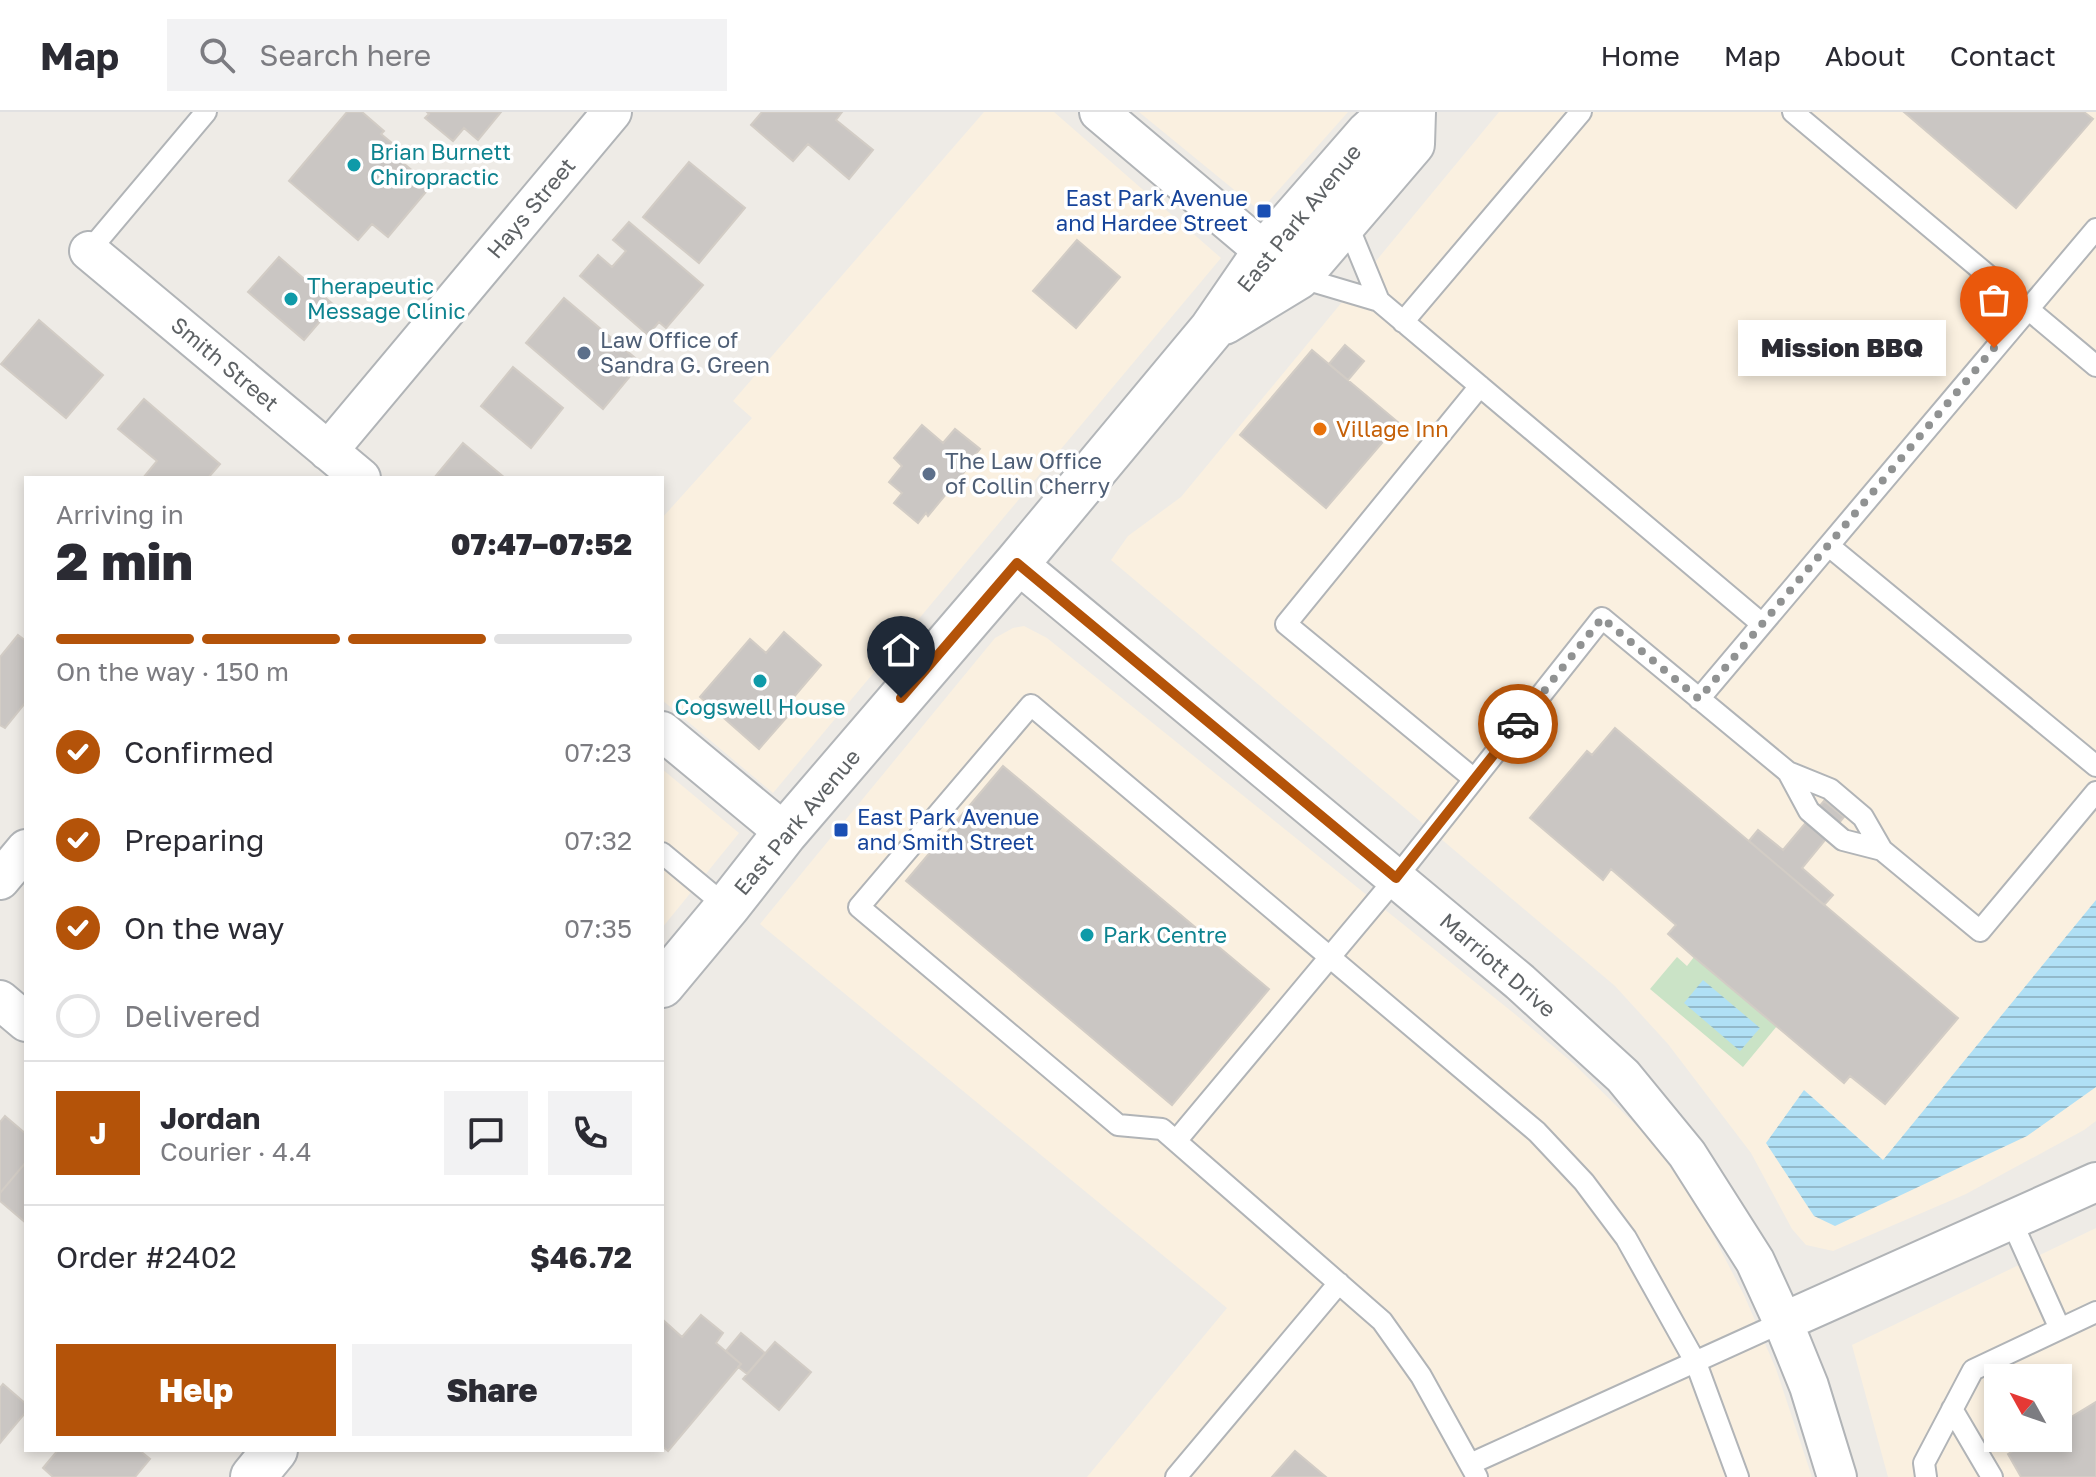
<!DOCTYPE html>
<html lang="en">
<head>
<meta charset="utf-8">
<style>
	:root { --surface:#fff; --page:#f2f2f3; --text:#2b2b33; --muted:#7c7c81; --line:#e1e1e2; --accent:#b45309 }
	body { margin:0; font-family:"Golos Text",sans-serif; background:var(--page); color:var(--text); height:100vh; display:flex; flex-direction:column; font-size:30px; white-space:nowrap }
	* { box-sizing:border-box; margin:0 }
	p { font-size:26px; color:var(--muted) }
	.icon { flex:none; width:44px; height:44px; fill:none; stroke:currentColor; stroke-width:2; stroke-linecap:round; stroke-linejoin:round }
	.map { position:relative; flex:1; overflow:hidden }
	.side { position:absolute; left:24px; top:364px; width:640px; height:976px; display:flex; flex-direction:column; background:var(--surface); border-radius:0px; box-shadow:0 4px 12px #0003 }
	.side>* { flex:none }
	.needle { width:52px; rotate:310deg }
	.fabs { position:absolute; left:1984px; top:1252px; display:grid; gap:16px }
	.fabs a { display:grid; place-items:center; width:88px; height:88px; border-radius:0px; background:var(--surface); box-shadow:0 4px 12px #0003; font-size:40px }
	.pin { position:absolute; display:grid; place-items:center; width:68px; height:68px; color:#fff; margin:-82px -34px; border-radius:50% 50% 50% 0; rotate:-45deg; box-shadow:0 0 8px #0007 }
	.pin .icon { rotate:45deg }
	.courier { position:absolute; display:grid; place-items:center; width:80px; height:80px; margin:-40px; border:6px solid #b45309; border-radius:50%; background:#fff; color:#222; box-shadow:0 2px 10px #0007 }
	.bubble { position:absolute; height:56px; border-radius:0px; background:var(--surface); box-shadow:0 4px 12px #0003; font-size:26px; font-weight:800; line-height:56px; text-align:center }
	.head em { font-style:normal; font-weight:800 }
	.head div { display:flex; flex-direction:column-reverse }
	.head { display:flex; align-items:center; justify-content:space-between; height:136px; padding:0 32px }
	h1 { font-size:52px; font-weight:800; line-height:60px }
	.bar { display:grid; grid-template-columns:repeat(4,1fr); gap:12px 8px; align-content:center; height:96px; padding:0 32px }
	.bar i { height:10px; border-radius:6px; background:var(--line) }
	.bar .active { background:var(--accent) }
	.bar p { grid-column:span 4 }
	.line { display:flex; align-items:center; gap:20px; padding:0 32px; border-top:2px solid var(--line) }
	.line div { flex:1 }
	.round { display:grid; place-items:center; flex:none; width:84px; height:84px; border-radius:0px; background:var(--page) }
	ol { padding:0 32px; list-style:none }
	li { display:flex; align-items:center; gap:24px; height:88px }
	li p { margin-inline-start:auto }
	li .icon { padding:8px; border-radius:50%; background:var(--accent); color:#fff; stroke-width:4 }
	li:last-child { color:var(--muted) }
	li i { width:44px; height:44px; border:4px solid var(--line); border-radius:50% }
	.primary-button { display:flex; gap:16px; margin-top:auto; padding:16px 32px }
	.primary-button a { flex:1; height:92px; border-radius:0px; background:var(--accent); color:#fff; font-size:32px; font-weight:800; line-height:92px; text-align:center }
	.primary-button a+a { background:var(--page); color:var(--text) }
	header { display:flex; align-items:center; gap:48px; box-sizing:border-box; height:112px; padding:0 40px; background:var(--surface); border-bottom:2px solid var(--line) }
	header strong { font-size:38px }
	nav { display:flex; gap:44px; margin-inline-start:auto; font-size:28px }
	.search { width:560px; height:72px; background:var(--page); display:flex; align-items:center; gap:20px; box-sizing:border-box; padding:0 28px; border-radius:0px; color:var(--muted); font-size:30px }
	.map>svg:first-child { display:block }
	.commercial { fill:#faf0e0; fill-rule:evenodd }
	.park { fill:#cae3c6 }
	.water { fill:url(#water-rules) }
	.building { fill:#cac6c3; stroke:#d2ccc5; stroke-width:2 }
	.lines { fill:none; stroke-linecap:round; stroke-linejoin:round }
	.lane-casing { stroke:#b1b4b7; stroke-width:24 }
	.street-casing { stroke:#b1b4b7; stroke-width:42 }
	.secondary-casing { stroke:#b3b6b9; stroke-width:48 }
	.lane { stroke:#fff; stroke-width:20 }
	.street { stroke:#fff; stroke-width:38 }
	.secondary { stroke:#fff; stroke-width:44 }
	.done { stroke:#909292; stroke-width:8; stroke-dasharray:0 14.4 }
	.route { stroke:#b45309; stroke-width:10 }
	.culture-dot { fill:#0f9aa8; stroke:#fff; stroke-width:3 }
	.transit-dot { fill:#1a4fb4; stroke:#fff; stroke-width:3 }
	.service-dot { fill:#5c6f8a; stroke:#fff; stroke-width:3 }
	.food-dot { fill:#e8710a; stroke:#fff; stroke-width:3 }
	.labels { text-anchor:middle; stroke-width:7; stroke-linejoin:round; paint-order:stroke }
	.culture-label { font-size:22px; fill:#0d838f; stroke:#fff; text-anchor:start }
	.transit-label { font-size:22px; fill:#164399; stroke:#fff; text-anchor:end }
	.street-label { font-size:22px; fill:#5e6265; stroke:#fff }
	.service-label { font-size:22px; fill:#4e5e75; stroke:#fff; text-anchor:start }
	.food-label { font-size:22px; fill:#c56008; stroke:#fff; text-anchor:start }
</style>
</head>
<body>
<header>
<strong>Map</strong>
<div class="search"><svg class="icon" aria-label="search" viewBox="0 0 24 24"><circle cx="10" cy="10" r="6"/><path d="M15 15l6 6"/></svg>Search here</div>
<nav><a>Home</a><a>Map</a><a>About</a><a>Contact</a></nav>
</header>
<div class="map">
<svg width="2096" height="1365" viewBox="0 0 2096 1365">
	<defs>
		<pattern id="water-rules" width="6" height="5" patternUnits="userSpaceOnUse" patternTransform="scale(2)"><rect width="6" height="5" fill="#b0e0f5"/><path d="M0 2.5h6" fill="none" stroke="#92b9ca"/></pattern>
	</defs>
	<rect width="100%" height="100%" fill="#eeebe6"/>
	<path class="commercial" d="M984 0H1054L1221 146 773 681 662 588V406L752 306 733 289Z
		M1139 0H1348L1260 99Z
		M1499 0H2096V1009L2084 1018 1966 1082 1833 1139 1806 1133 1792 1117 1751 1041 1668 932 1615 874 1111 448 1128 424 1181 385Z
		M1024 514 1047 526 1516 903 1574 952 1655 1032 1704 1106 1744 1183 1776 1257 1812 1365H1087L1227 1196 760 812 995 526 1013 516Z
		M662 657 739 721 662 816Z
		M2096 1116V1365H1888L1852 1233ZM1998 1266H2058V1326H1998Z"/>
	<path class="park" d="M1677 845 1687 854 1694 845 1777 914 1743 955 1650 877Z"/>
	<path class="water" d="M2096 788V975L2027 1024 1835 1114 1814 1104 1766 1031 1804 978 1883 1048Z
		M1703 868 1760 916 1740 939 1684 891Z"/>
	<path class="building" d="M347 0H362L384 19 381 22 392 31 386 37 431 74 388 125 372 112 358 128 289 69Z
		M427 0H501L478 28 464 16 453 29 425 6 429 2Z
		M762 0H842L836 8 873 38 849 67 808 32 793 49 751 13Z
		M1904 0H2084L2093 7 2016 96Z
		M689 50 745 96 699 151 643 105Z
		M629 110 703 173 666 216 659 210 648 223 580 164 598 143 612 155 626 139 613 128Z
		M1077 128 1120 165 1076 216 1033 179Z
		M279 145 334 193 304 228 248 180Z
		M564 186 641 251 603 297 526 231Z
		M39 208 103 263 66 306 1 252Z
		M1345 233 1364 249 1348 268 1329 252Z
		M1312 238 1399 311 1326 396 1240 323Z
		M513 255 563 296 531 336 481 294Z
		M144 287 220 352 208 366H143L157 349 118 317Z
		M922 313 943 331 955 317 980 337 968 351 970 353 928 404 926 401 918 411 894 391 902 381 889 370 902 354 894 346Z
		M463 331 505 366H434Z
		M784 520 821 553 787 593 793 598 759 637 700 585 750 527 766 541Z
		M18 523 26 529V590L5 616 0 613V545Z
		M1615 616 1958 906 1885 992 1850 964 1844 971 1694 845 1668 822 1676 813 1611 757 1603 768 1530 706 1587 639 1592 643Z
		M1003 654 1269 877 1172 993 906 769Z
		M1824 689 1844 705 1802 756 1833 783 1824 793 1749 729 1758 718 1783 738Z
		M5 1004 26 1022V1050L0 1081V1010Z
		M26 1050V1111L0 1089V1081Z
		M701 1203 723 1221 716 1231 741 1252 668 1339 662 1334V1207L682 1225Z
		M741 1221 765 1241 747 1262 738 1255 741 1252 726 1239Z
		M775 1230 811 1260 779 1298 743 1267Z
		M3 1272 26 1292V1300L0 1331V1276Z
		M2096 1290V1365H2021L2008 1342 2035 1326H2058V1313Z
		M58 1338H139L150 1347 135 1365H53L43 1356Z
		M1295 1339 1326 1365H1272Z"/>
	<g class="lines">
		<defs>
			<path id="lane" d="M1793 0 2096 254
				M1346 109 1379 189
				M89 139 206 0
				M1298 165 1379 189 1762 512
				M1403 210 1581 0
				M1829 434 2096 654
				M1699 587 2096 117
				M1788 660 1809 699 1843 728 1882 738
				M1474 667 1286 512 1480 274
				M662 741 727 795
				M1176 1029 1396 766 1602 506 1788 660 1830 677 1863 705 1882 738 1980 819 2096 680
				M2011 1108 2060 1217
				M1952 1297 1992 1365
				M1470 1352 1783 1210
				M1176 1365 1339 1171
				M1477 1365 1421 1264 1382 1209 1162 1017 1118 1013 859 795 1031 593 1537 1020 1584 1070 1626 1126 1696 1251 1738 1365
				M1926 1365 1924 1351 1973 1258 2096 1200"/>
			<path id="street" d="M1099 0 1265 140
				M89 139 361 366
				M328 339 612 0
				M1017 451 1520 870 1623 964 1687 1042 1755 1149 1783 1210 1809 1274 1837 1365
				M662 619 785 721
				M0 768 26 737
				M0 888 26 910
				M1783 1210 2096 1070"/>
			<path id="secondary" d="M1224 210 1298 165 1412 32 1413 0
				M662 873 727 795 785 721 1017 451 1212 217 1265 140 1368 22 1392 0
				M253 1365 275 1338"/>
		</defs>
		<use href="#lane" class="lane-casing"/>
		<use href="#street" class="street-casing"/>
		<use href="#secondary" class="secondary-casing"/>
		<use href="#lane" class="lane"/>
		<use href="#street" class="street"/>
		<use href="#secondary" class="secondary"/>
	</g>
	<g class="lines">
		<path class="done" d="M1518 612 1602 506 1699 587 1994 236"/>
		<path class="route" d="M901 586 1017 451 1396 766 1518 612"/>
	</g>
	<g class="culture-dot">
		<circle cx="354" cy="53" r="8"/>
		<circle cx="291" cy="187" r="8"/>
		<circle cx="760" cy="569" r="8"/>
		<circle cx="1087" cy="823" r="8"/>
	</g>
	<g class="transit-dot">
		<rect x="1256" y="91" width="16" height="16" rx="4"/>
		<rect x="833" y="710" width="16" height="16" rx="4"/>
	</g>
	<g class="service-dot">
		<circle cx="584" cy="241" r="8"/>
		<circle cx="929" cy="362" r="8"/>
	</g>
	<circle class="food-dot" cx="1320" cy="317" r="8"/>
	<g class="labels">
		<g class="culture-label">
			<text x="370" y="48">Brian Burnett<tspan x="370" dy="25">Chiropractic</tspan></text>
			<text x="307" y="182">Therapeutic<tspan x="307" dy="25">Message Clinic</tspan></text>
			<text x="760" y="603" text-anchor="middle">Cogswell House</text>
			<text x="1103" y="831">Park Centre</text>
		</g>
		<g class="transit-label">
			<text x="1248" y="94">East Park Avenue<tspan x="1248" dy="25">and Hardee Street</tspan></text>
			<text x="857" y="713" text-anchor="start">East Park Avenue<tspan x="857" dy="25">and Smith Street</tspan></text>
		</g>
		<g class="street-label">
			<text transform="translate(531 96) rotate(-50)" y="8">Hays Street</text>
			<text transform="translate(1299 106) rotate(-51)" y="8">East Park Avenue</text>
			<text transform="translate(225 252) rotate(40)" y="8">Smith Street</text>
			<text transform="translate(797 710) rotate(-50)" y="8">East Park Avenue</text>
			<text transform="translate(1498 853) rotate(41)" y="8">Marriott Drive</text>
		</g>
		<g class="service-label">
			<text x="600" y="236">Law Office of<tspan x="600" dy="25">Sandra G. Green</tspan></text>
			<text x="945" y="357">The Law Office<tspan x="945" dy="25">of Collin Cherry</tspan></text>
		</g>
		<g class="food-label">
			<text x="1336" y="325">Village Inn</text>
		</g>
	</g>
</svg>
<div class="fabs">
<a><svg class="needle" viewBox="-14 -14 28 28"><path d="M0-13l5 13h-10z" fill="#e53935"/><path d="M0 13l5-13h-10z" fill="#7c7c81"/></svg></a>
</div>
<div class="pin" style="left:1994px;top:236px;background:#ea580c"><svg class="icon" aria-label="bag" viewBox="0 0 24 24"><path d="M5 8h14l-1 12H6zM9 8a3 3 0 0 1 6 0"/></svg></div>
<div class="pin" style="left:901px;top:586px;background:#1f2937"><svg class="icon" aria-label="home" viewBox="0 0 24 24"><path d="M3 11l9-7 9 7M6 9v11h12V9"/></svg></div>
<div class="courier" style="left:1518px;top:612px"><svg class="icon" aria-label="car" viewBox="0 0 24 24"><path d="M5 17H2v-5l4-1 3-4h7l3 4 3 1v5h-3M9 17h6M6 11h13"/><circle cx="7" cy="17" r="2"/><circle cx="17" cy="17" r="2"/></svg></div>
<div class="bubble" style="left:1738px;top:208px;width:208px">Mission BBQ</div>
<section class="side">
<div class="head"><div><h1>2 min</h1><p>Arriving in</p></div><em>07:47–07:52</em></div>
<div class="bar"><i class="active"></i><i class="active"></i><i class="active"></i><i></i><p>On the way · 150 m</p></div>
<ol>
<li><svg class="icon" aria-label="check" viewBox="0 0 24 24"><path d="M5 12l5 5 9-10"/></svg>Confirmed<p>07:23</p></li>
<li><svg class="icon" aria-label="check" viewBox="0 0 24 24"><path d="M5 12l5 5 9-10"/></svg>Preparing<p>07:32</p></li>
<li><svg class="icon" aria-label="check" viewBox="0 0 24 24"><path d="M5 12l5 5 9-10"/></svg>On the way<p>07:35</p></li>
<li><i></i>Delivered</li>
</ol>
<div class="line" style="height:144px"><b class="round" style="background:var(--accent);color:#fff">J</b><div><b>Jordan</b><p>Courier · 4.4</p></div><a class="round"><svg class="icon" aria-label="chat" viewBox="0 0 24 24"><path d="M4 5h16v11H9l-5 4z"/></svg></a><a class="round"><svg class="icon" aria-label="phone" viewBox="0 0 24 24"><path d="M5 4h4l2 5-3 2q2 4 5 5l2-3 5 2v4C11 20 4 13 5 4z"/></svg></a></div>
<div class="line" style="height:104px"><div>Order #2402</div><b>$46.72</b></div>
<div class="primary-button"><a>Help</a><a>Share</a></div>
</section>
</div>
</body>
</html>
